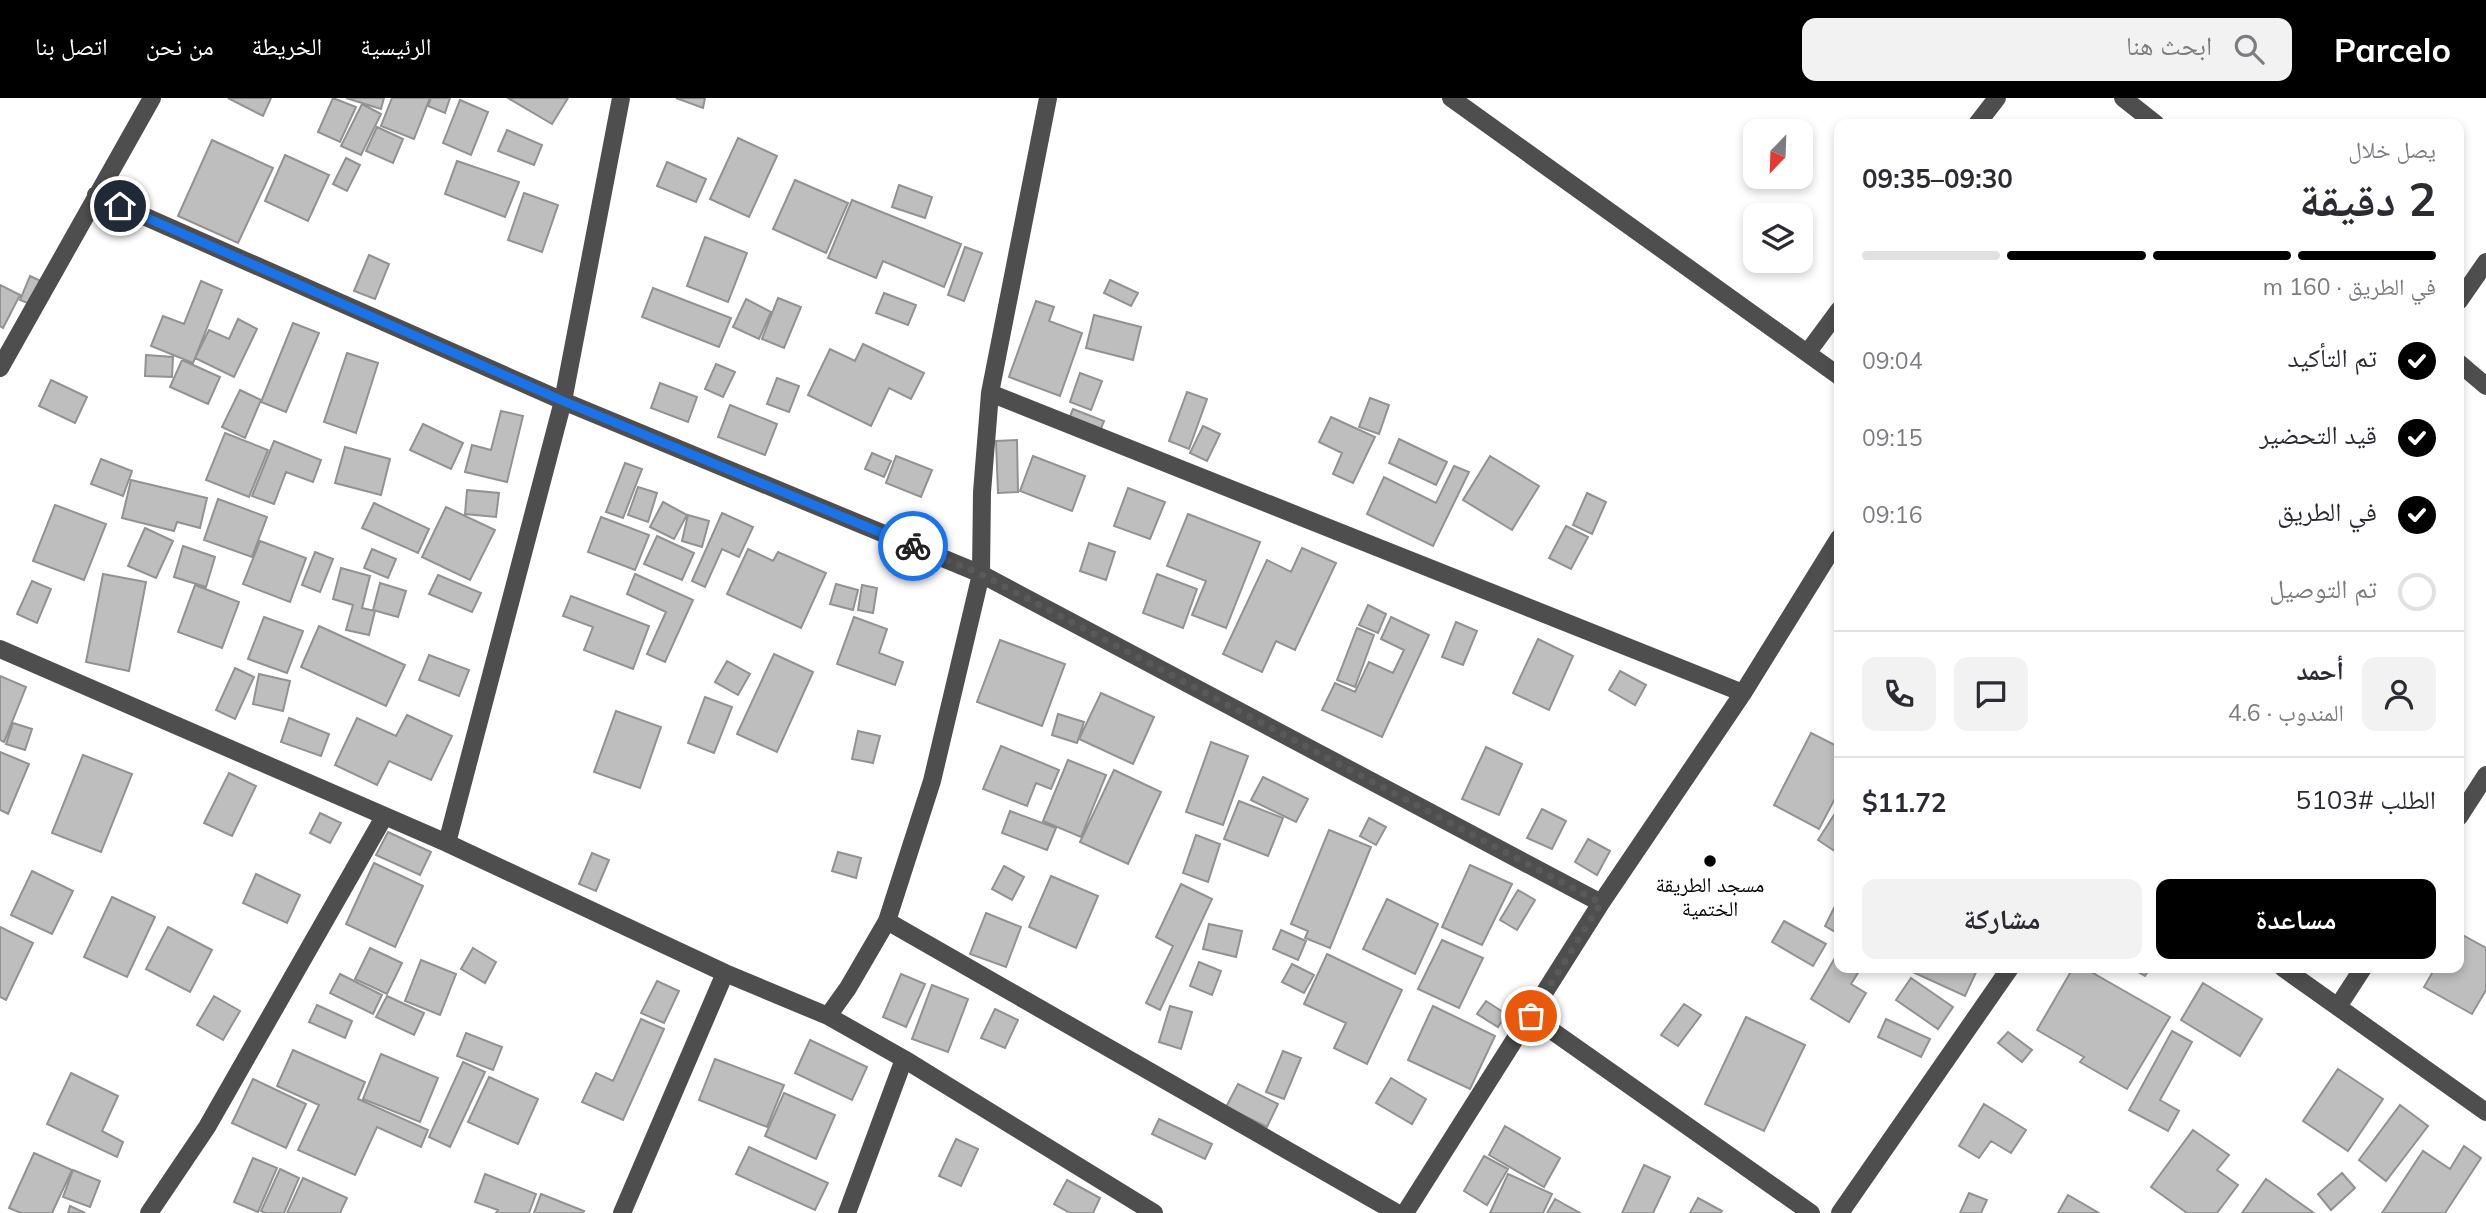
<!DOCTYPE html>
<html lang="ar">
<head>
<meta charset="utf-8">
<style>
	:root { --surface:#fff; --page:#f2f2f3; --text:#2b2b33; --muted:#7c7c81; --line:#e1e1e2; --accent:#000 }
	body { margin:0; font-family:Mulish,"Noto Naskh Arabic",sans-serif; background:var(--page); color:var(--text); direction:rtl; height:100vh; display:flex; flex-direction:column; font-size:26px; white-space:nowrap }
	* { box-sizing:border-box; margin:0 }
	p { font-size:23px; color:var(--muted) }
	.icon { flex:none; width:38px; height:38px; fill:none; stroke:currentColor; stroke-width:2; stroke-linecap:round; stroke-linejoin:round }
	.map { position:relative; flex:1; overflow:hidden; direction:ltr }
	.sheet { position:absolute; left:1834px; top:21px; width:630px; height:854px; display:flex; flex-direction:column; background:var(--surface); border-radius:14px; box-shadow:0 4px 10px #0003; direction:rtl }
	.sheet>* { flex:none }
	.needle { width:46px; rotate:203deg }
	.tools { position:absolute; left:1743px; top:21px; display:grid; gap:14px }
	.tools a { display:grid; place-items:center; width:70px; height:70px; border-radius:14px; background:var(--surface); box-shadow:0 4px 10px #0003; font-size:35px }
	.pin { position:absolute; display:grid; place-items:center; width:60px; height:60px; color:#fff; margin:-30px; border:4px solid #fff; border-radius:50%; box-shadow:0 2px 7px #0007 }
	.courier { position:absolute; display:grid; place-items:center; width:70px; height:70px; margin:-35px; border:5px solid #1a73e8; border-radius:50%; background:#fff; color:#222; box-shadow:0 2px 9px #0007 }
	.head em { font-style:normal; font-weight:700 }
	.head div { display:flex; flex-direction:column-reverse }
	.head { display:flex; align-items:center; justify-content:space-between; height:119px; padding:0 28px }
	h1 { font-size:46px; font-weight:700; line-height:52px }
	.bar { display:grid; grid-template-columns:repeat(4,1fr); gap:10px 7px; align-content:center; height:84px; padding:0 28px }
	.bar i { height:9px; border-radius:5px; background:var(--line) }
	.bar .selected { background:var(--accent) }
	.bar p { grid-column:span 4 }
	.line { display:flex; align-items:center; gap:18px; padding:0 28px; border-top:2px solid var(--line) }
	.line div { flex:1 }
	.round { display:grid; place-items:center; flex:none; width:74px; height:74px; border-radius:14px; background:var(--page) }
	ol { padding:0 28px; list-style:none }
	li { display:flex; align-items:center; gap:21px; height:77px }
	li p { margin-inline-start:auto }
	li .icon { padding:7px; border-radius:50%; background:var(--accent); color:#fff; stroke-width:4 }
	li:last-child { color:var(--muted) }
	li i { width:38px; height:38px; border:4px solid var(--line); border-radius:50% }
	.button { display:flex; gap:14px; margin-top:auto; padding:14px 28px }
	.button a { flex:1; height:80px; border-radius:14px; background:var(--accent); color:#fff; font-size:28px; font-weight:700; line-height:80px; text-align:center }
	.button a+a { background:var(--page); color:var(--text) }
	header { display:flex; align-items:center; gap:42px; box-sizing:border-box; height:98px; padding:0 35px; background:var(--accent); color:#fff }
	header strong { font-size:33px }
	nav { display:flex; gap:38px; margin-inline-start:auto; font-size:24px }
	.search { width:490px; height:63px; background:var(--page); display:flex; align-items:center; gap:18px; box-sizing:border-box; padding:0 24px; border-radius:14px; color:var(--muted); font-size:26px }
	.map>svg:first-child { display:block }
	.building { fill:#bebebe; stroke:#929292; stroke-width:2 }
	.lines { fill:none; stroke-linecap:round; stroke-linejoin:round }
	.minor { stroke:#4e4e4e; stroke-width:18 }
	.done { stroke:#595959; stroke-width:7; stroke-dasharray:0 12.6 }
	.route { stroke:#1a73e8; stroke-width:9 }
	.poi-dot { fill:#000; stroke:#fff; stroke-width:2.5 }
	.labels { text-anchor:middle; stroke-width:6; stroke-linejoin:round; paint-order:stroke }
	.poi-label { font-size:21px; fill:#000; stroke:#fff }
</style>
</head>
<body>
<header>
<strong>Parcelo</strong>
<div class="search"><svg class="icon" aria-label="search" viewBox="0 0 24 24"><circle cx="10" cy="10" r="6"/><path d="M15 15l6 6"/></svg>ابحث هنا</div>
<nav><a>الرئيسية</a><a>الخريطة</a><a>من نحن</a><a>اتصل بنا</a></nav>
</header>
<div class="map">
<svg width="2486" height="1115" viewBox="0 0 2486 1115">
	<rect width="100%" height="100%" fill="#fff"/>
	<path class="building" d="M228 0H271L263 18Z
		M333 0 356 9 340 44 318 34Z
		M346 0H384L381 11Z
		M392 0H430L414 41 381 28Z
		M431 0H450L445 15 428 8Z
		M508 0H568L552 26Z
		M676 0H705L703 10Z
		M460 2 488 14 471 57 443 45Z
		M362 6 381 16 361 57 341 48Z
		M377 29 403 41 393 65 366 53Z
		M507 32 542 47 534 67 498 53Z
		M738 40 777 58 749 119 710 101Z
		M212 42 273 70 238 145 178 118Z
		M285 57 329 77 308 123 265 103Z
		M346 60 360 67 347 93 333 86Z
		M457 63 519 84 505 119 445 96Z
		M667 64 706 81 696 104 657 88Z
		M795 82 848 105 826 155 773 131Z
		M899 87 932 99 925 120 892 109Z
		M524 95 558 107 542 154 508 142Z
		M852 102 961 146 944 189 883 163 876 180 828 160Z
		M705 139 747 155 728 204 687 188Z
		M965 149 982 155 964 203 948 197Z
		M369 157 389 166 375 201 354 193Z
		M30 178 45 185 35 208 20 202Z
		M1110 182 1138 195 1131 208 1104 195Z
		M201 183 222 192 193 265 151 248 163 218 184 226Z
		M0 187 20 197 3 230 0 228Z
		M653 190 731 220 719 249 642 219Z
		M884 195 916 207 908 227 876 215Z
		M778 200 801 209 784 250 762 241Z
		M746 201 771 214 759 241 733 229Z
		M1036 203 1054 209 1049 223 1082 235 1060 298 1009 279Z
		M1094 217 1141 229 1133 262 1086 250Z
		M238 221 257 231 234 279 195 260 209 232 229 241Z
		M293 225 319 235 286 314 261 304Z
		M863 246 924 275 911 301 889 290 871 328 808 297 830 251 855 263Z
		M347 255 378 265 356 335 324 324Z
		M146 257 173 259 172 279 145 278Z
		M182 262 220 279 208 306 170 289Z
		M716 266 735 274 723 299 705 291Z
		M1080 275 1102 283 1091 312 1070 304Z
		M777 280 799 288 789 314 767 306Z
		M51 282 87 299 75 325 39 308Z
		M660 285 697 299 688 324 651 310Z
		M240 292 261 302 245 340 222 329Z
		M1187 294 1207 301 1189 351 1169 343Z
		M1370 300 1389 307 1379 336 1359 329Z
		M730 307 777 326 765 357 718 339Z
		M1073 311 1104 323 1098 338 1067 326Z
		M501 313 523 318 507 384 465 374 472 347 491 352Z
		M1331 319 1375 339 1353 385 1333 376 1342 355 1319 344Z
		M423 326 463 345 451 371 410 352Z
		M1203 328 1220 336 1207 363 1190 355Z
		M225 335 268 352 249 399 206 382Z
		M1399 341 1447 364 1436 387 1389 365Z
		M1017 342 1018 394 998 395 996 343Z
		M274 343 321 362 313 384 286 374 274 406 252 398Z
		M345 349 390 361 381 397 335 385Z
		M872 355 891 363 884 379 865 371Z
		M896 358 932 372 921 399 886 385Z
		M1033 358 1085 378 1072 413 1020 393Z
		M1490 358 1539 388 1512 432 1463 402Z
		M101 361 132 373 123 398 91 386Z
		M625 365 642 371 623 420 606 414Z
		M1454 368 1469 374 1433 448 1367 416 1384 379 1436 405Z
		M131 382 207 400 200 430 177 424 174 433 122 420Z
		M638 389 657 395 648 424 628 417Z
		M1128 390 1165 404 1150 441 1114 428Z
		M467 392 499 395 496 419 465 416Z
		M1587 395 1606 404 1592 436 1573 427Z
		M218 401 267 419 252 459 204 442Z
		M663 404 687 417 674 441 650 429Z
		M374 405 429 431 418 455 362 430Z
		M55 407 106 426 84 482 33 463Z
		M446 409 495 432 470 482 422 459Z
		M722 415 753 429 739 459 722 451 705 489 692 483Z
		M1188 416 1260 444 1226 530 1192 517 1206 483 1167 468Z
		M688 417 709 423 702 449 682 443Z
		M601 419 649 437 635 472 588 454Z
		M1566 428 1588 439 1571 471 1549 460Z
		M145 430 173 443 156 480 128 468Z
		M657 438 694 455 682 482 644 466Z
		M260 443 306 460 290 504 243 486Z
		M1089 445 1115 454 1106 482 1080 473Z
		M183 448 215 459 206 489 174 479Z
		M1302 450 1336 465 1295 552 1276 543 1262 574 1223 556 1267 462 1291 474Z
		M372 451 396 461 388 480 364 470Z
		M748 451 773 463 778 454 826 475 801 530 727 496Z
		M315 454 333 461 320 494 302 487Z
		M341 470 370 478 362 510 375 513 369 537 346 532 353 507 333 501Z
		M103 476 146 484 129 573 86 564Z
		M635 476 693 502 665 564 647 556 666 514 627 496Z
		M1157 476 1197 491 1183 530 1143 515Z
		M438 477 481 495 472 514 429 496Z
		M32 483 51 491 37 525 17 516Z
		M380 485 406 493 398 519 373 512Z
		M836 486 858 492 853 512 830 506Z
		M195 487 239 504 222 550 178 534Z
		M862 487 877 490 873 515 858 512Z
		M571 498 649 528 633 571 584 552 593 529 563 518Z
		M1368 507 1386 516 1378 535 1359 527Z
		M264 519 303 533 287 575 248 561Z
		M854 519 887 531 879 555 903 564 895 587 837 566Z
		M1391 519 1429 537 1382 639 1322 612 1335 585 1355 594 1369 564 1393 575 1404 552 1381 541Z
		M1456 524 1477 533 1463 567 1442 559Z
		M319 528 405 567 386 608 301 569Z
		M1357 530 1374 537 1355 589 1337 582Z
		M1538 541 1573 558 1549 612 1513 595Z
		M1000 542 1065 566 1042 628 977 604Z
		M774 556 813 574 777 654 737 636Z
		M429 557 469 572 459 598 419 582Z
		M727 563 750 576 738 597 715 584Z
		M235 570 254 579 235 621 216 612Z
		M1620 573 1646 587 1635 607 1609 592Z
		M259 576 290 583 283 613 253 606Z
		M0 578 26 589 4 644 0 642Z
		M1101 595 1154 619 1133 666 1079 641Z
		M705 599 732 609 714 655 688 645Z
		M616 613 661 629 640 690 594 674Z
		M1058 616 1084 624 1077 645 1052 637Z
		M407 617 452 638 431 682 389 663 377 687 335 667 357 620 396 638Z
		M289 620 329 636 321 658 281 644Z
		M13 625 32 631 25 652 6 646Z
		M858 633 880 638 873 665 852 661Z
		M1811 635 1839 649V693L1819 731 1774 707Z
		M1211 644 1248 658 1223 727 1186 714Z
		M1001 648 1059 672 1051 691 1036 685 1027 708 983 691Z
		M1486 649 1522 666 1499 717 1462 701Z
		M0 654 29 666 8 716 0 712Z
		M83 657 132 676 101 754 52 735Z
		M1068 662 1106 677 1081 739 1043 723Z
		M1114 672 1161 694 1128 766 1080 744Z
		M229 675 256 688 232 738 204 725Z
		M1263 679 1308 701 1296 724 1251 702Z
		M1239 703 1283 720 1268 758 1224 741Z
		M1542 711 1566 723 1552 751 1527 740Z
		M1010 713 1056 730 1047 752 1002 735Z
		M1836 714 1839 716V756L1818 742Z
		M320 715 341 725 330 745 310 735Z
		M1369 720 1386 729 1376 747 1360 738Z
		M1329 732 1371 749 1330 850 1305 840 1308 833 1291 826Z
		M388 734 431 754 420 777 376 757Z
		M1196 737 1220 746 1208 784 1183 775Z
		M1588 741 1610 753 1597 777 1575 764Z
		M838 754 861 760 856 780 832 773Z
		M592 755 609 762 596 793 579 786Z
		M374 765 423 788 395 849 346 826Z
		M1470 767 1512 786 1482 847 1442 829Z
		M1004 768 1024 779 1012 802 992 791Z
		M32 773 73 793 52 836 11 817Z
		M256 776 300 797 287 825 243 805Z
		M1051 778 1098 798 1076 850 1029 829Z
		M1181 786 1212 801 1160 912 1146 905 1173 848 1156 839Z
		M1518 792 1535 802 1517 832 1500 822Z
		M112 799 155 819 127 879 84 859Z
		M1387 801 1438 826 1415 876 1363 851Z
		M1836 806 1839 807V836L1825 828Z
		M986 815 1021 829 1006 869 970 856Z
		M1784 823 1826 846 1813 868 1772 844Z
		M1209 826 1242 833 1236 859 1203 851Z
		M0 829 33 845 6 902 0 899Z
		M168 829 212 852 190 894 146 871Z
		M1281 832 1306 843 1298 862 1273 851Z
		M2459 835 2486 850V892L2472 916 2424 889 2435 870H2459Z
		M1442 842 1483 860 1459 910 1418 891Z
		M370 850 402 865 387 896 355 881Z
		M473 850 496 864 485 885 461 871Z
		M1839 853V870H1861L1851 886 1866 895 1849 924 1811 901Z
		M1327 856 1402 892 1367 966 1334 950 1346 925 1304 906Z
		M421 862 456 876 440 917 405 903Z
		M1199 864 1221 873 1212 897 1190 888Z
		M1292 866 1314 877 1304 895 1282 884Z
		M1904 870H1978L1965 898Z
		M2073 870H2084L2170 919 2127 991 2080 964 2084 959 2037 932Z
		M2131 870H2150L2145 878Z
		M340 876 382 897 373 916 330 895Z
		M901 876 925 886 906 929 883 919Z
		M1911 880 1953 909 1938 931 1896 902Z
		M657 883 679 893 664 925 641 915Z
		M2203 885 2262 921 2240 958 2181 922Z
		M932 887 968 901 948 954 912 941Z
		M214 898 240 913 223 942 197 927Z
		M387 898 424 915 414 937 376 919Z
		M1486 903 1506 916 1498 929 1477 916Z
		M1684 906 1701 917 1678 948 1661 937Z
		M317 907 352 923 345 940 309 924Z
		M1170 908 1192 914 1181 951 1159 944Z
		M1433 908 1495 938 1470 991 1408 962Z
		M995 911 1018 922 1005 950 981 940Z
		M1746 919 1805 947 1764 1033 1705 1006Z
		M641 921 664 931 623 1022 582 1004 596 975 613 983Z
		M1886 921 1930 941 1921 959 1878 939Z
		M2172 933 2192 944 2160 1002 2179 1013 2168 1033 2129 1012Z
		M2008 934 2032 952 2022 964 1998 945Z
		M466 935 502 949 493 972 457 958Z
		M810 942 867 969 852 1002 795 975Z
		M293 952 365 984 358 1001 428 1032 421 1049 377 1029 355 1077 298 1052 319 1007 277 988Z
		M1283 953 1301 960 1284 1001 1266 994Z
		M381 956 438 980 420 1024 363 1001Z
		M715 961 784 987 767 1029 699 1002Z
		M463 964 485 974 450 1049 429 1039Z
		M2338 971 2383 1001 2348 1053 2303 1023Z
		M71 975 118 998 102 1033 123 1044 117 1059 47 1026Z
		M489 979 538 1001 518 1046 468 1024Z
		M1391 980 1426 1001 1412 1026 1376 1005Z
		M253 981 306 1006 286 1050 232 1025Z
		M1238 986 1278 1006 1267 1029 1226 1009Z
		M784 995 835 1017 816 1061 765 1038Z
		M1984 1006 2026 1032 2011 1055 1991 1043 1979 1060 1959 1048Z
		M2400 1007 2428 1028 2386 1083 2359 1062Z
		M1159 1021 1212 1046 1205 1061 1152 1036Z
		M1505 1028 1560 1060 1544 1089 1489 1057Z
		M2193 1032 2229 1057 2217 1072 2238 1087 2217 1115H2187L2151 1089Z
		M956 1041 978 1051 961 1088 939 1078Z
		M2464 1048 2481 1060 2445 1115H2382L2423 1053 2450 1071Z
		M749 1049 828 1085 815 1112 736 1076Z
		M34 1055 72 1072 52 1115H21L9 1110Z
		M1484 1058 1508 1071 1487 1107 1464 1093Z
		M253 1060 277 1070 258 1114 234 1104Z
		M1644 1067 1670 1079 1653 1115H1622Z
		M280 1071 299 1080 284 1115H265L261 1113Z
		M73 1072 100 1083 90 1109 63 1099Z
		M2342 1075 2355 1090 2331 1112 2318 1096Z
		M485 1076 536 1096 529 1115H496L498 1112 475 1104Z
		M1508 1076 1552 1096 1543 1115H1490Z
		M303 1080 347 1100 340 1115H287Z
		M2266 1081 2314 1115H2242Z
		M1067 1082 1100 1100 1093 1115H1070L1054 1106Z
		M1969 1095 1987 1102 1981 1115H1960Z
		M541 1096 584 1113 583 1115H534Z
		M2068 1097 2099 1115H2058Z
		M1698 1100 1722 1113 1721 1115H1690Z
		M1555 1101 1580 1115H1547Z
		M70 1108 85 1115H68Z"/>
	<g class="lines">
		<path class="minor" d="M1451 0 1839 278
			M2123 0 2156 26
			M1977 26 1997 0
			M96 97 563 303 981 476 1601 805
			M2459 203 2486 164
			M1808 254 1839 212
			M2459 265 2486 288
			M0 270 152 0
			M990 295 1743 595
			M0 551 447 745 725 875 828 918 904 961 1154 1115
			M2459 719 2486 677
			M447 745 563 303 621 0
			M887 823 1397 1115
			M2283 870 2486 1014
			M2339 907 2363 870
			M828 918 848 890 887 823 932 683 981 476 982 394 990 295 1048 0
			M1531 918 1811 1115
			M149 1115 207 1029 384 719
			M622 1115 725 875
			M847 1115 904 961
			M1405 1115 1601 805 1743 595 1839 440
			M1840 1115 2010 870"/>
	</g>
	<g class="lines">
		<path class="done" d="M913 448 981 476 1601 805 1531 918"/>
		<path class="route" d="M120 108 563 303 913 448"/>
	</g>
	<circle class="poi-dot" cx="1710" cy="763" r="7"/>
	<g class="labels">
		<g class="poi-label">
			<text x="1710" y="794">مسجد الطريقة<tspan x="1710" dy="24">الختمية</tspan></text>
		</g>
	</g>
</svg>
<div class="tools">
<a><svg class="needle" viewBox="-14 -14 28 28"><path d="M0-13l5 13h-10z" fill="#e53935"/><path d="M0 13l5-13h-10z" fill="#7c7c81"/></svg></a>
<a><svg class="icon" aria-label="layers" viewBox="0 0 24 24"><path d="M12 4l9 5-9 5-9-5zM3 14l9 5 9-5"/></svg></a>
</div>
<div class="pin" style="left:1531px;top:918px;background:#ea580c"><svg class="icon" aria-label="bag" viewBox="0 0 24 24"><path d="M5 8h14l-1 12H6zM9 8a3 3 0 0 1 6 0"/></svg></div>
<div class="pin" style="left:120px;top:108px;background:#1f2937"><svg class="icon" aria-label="home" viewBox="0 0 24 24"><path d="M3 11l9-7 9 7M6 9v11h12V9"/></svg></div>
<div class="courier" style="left:913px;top:448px"><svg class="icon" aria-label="bike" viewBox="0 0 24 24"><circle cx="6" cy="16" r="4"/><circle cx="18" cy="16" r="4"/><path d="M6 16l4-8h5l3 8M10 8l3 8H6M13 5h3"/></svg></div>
<section class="sheet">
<div class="head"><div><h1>2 دقيقة</h1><p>يصل خلال</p></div><em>09:30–09:35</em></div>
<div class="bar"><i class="selected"></i><i class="selected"></i><i class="selected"></i><i></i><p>في الطريق · 160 m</p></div>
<ol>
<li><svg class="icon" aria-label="check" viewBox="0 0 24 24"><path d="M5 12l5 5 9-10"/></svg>تم التأكيد<p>09:04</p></li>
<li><svg class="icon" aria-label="check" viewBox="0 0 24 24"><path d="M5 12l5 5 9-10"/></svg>قيد التحضير<p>09:15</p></li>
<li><svg class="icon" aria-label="check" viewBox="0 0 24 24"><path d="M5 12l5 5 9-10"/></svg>في الطريق<p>09:16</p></li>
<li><i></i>تم التوصيل</li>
</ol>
<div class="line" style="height:126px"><a class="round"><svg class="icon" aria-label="person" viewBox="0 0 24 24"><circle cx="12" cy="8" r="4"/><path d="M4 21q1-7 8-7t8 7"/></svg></a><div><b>أحمد</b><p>المندوب · 4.6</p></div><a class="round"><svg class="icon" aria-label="chat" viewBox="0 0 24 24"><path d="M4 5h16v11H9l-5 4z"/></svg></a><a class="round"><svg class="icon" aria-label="phone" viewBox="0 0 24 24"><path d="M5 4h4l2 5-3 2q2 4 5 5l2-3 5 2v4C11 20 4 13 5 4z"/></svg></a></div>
<div class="line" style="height:91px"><div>الطلب #5103</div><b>$11.72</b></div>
<div class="button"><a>مساعدة</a><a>مشاركة</a></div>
</section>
</div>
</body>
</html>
